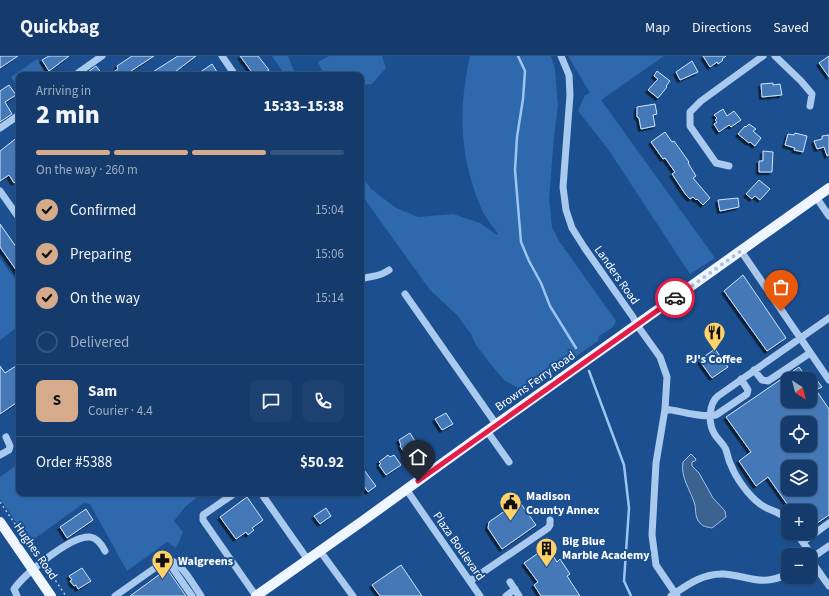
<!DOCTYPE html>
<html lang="en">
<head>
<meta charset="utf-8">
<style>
	:root { --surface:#143b6b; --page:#1d4271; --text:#f1f3f6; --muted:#9dadc1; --line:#33557e; --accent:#d6ab8b }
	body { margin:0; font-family:"Source Sans 3",sans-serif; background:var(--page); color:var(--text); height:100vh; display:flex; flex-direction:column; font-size:15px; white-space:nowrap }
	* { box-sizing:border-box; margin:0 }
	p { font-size:13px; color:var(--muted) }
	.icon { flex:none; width:22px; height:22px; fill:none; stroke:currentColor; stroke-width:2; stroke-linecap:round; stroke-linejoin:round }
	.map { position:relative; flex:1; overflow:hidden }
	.side { position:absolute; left:16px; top:16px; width:348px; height:424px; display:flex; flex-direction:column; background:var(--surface); border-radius:8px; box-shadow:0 1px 3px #0004,0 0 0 1px var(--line) }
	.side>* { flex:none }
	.needle { width:26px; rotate:144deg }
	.fabs { position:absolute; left:781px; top:316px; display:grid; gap:8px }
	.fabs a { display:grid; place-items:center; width:36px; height:36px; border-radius:8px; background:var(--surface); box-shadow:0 1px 3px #0004,0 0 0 1px var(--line); font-size:20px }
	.pin { position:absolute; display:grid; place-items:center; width:34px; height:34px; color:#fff; margin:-41px -17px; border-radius:50% 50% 50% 0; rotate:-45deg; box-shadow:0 0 4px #0007 }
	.pin .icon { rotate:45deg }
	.courier { position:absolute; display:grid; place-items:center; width:40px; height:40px; margin:-20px; border:3px solid #e11d48; border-radius:50%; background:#fff; color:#222; box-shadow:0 1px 5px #0007 }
	.overview em { font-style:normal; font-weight:800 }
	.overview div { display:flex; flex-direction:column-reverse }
	.overview { display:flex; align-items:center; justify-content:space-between; height:68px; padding:0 20px }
	h1 { font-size:26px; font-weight:800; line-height:30px }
	.bar { display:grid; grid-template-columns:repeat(4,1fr); gap:6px 4px; align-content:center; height:48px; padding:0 20px }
	.bar i { height:5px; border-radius:3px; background:var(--line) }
	.bar .on { background:var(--accent) }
	.bar p { grid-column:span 4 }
	.line { display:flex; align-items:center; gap:10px; padding:0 20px; border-top:1px solid var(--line) }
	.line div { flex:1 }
	.round { display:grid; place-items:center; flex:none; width:42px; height:42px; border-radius:8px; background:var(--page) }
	ol { padding:0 20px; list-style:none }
	li { display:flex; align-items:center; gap:12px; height:44px }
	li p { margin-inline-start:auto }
	li .icon { padding:4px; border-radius:50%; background:var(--accent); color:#111; stroke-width:4 }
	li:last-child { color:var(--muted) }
	li i { width:22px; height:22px; border:2px solid var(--line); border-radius:50% }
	header { display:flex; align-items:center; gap:24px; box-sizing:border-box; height:56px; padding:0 20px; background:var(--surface); border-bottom:1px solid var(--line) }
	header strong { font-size:19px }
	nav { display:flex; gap:22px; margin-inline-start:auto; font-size:14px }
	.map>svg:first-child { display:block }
	.green { fill:#2e69ad }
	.water { fill:#3c6290; stroke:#9cc4f0 }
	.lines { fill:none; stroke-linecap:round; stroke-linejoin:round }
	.stream { stroke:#9cc4f0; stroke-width:2.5 }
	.building { fill:#4478b7; stroke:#cfe3fa; fill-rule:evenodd; filter:url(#shadow) }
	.path { stroke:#a9c9ee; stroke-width:1.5; stroke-dasharray:2 3; stroke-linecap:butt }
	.minor { stroke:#a9c9ee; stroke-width:7 }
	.major { stroke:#f0f6ff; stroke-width:10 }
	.done { stroke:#afc1d8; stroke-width:4; stroke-dasharray:0 7.2 }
	.route { stroke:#e11d48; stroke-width:5 }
	.labels { text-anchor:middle; stroke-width:4; stroke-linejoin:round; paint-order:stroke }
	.street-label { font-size:12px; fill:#fff; stroke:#1b4f8f }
	.poi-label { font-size:12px; font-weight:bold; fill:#fff; stroke:#1b4f8f; text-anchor:start }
</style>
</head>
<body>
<header>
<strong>Quickbag</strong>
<nav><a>Map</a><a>Directions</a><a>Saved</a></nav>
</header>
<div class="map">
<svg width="829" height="540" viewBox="0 0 829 540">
	<defs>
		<filter id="shadow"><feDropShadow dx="-2.5" dy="2.5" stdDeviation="0" flood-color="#0009"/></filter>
	</defs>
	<rect width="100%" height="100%" fill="#1b4f8f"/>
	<path class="green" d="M272 0H288L293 13 298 19H285Z
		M329 0H382L386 12 372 28 361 29V19H324L318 6Z
		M470 0H551L555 13 558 50 554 81 549 143 552 171 559 185 616 265 613 271 599 280 598 285 525 336 504 324 492 310 476 289 471 278 457 259 430 234 361 138V119L371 133 396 152 418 161 453 158 480 167 497 179 498 178C494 172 488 165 484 158 479 149 476 139 473 130 459 86 460 45 470 0Z
		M568 0H664L601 44 715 202 690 218 608 93 578 55 585 39 590 37Z
		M37 3 47 18 45 19H19V33L11 21Z
		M0 202 19 229V270L0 284Z
		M19 407V437H202L185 451 174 465 183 476 176 492 167 486 127 515 90 448 84 447 30 486 0 443V421Z"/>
	<path class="water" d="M691 398 696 403 695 405 692 406V410L699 417 713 442 725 455 726 461 712 472C708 471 703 471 700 467 695 462 696 456 695 449 691 435 680 421 683 406Z"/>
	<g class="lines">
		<path class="stream" d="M518 0 525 15 523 43 517 81 515 114 521 186 529 205 541 227 550 250 576 292
			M589 315 624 409 629 452 624 525 631 540"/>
	</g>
	<path class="building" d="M0 0H18L0 12Z
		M49 0H69L49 15 42 4Z
		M132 0H154L125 19H109L118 13 117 10Z
		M178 0H196L171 19H148Z
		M240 0H258L269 14 262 19H254Z
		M703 0H726L722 3 723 4 718 8 717 6 710 11Z
		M829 0V21L819 7Z
		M692 5 698 16 680 24 676 16Z
		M212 8 219 19H196Z
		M96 10 103 19H84Z
		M657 15 670 25 666 30 667 31 658 42 648 34 658 23 654 20Z
		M773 27V29L780 28 782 39 762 41 761 28Z
		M9 29 16 39 5 46 12 58 0 66V35Z
		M655 48 657 58 653 59 655 70 641 73 639 62 637 61V51Z
		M723 53 727 60 734 55 741 64 731 71 729 69 719 76 714 68 717 66 715 64 717 62 714 59Z
		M749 68 756 73 753 75 761 82 755 90 750 86 749 87 738 78 745 70 746 71Z
		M665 76 672 86 674 85 689 106 688 107 696 120 693 122 710 142 703 149 697 143 696 144 693 141 690 143 686 139 672 118 675 116 665 102 663 103 651 86Z
		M795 77 807 80 803 96 794 94 795 92 785 89 788 78 794 79Z
		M829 79V99L827 100 824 91 817 93 814 85 822 83V80Z
		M19 80V123L14 127 9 119 0 125V95Z
		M763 95 773 96 772 116H759V105H763Z
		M759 124 770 133 760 144 755 140 752 143 746 138Z
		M738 142 739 151 720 155 718 144Z
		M0 168 19 195V218L0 191Z
		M743 219 786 282 767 295 724 235Z
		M715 293 728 311 712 322 699 304Z
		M19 308V345L0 358V310L5 317Z
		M799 311 808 323H788V345H810V323L814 320 822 331 816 334 829 353V459L810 472V455H792L768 421 756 430 739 405 751 396 726 361ZM788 367H810V389H788ZM788 411H810V433H788Z
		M446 357 453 368 442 374 435 363Z
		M410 377 418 390 405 398 400 390 401 389 399 384Z
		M388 399 390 401 394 399 401 409 386 419 379 409 381 408 379 406Z
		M361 410 376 430 368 436 364 430 361 432Z
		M247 441 263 464 252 472 254 474 248 479 246 476 236 483 220 461Z
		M519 445 536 469 502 493 488 472 489 466Z
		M326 452 331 460 320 468 314 460Z
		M86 453 93 464 67 482 60 471Z
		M547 491 557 506 560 503 570 518 567 520 580 540H541L534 529 538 526 524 507Z
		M401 509 422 540H380L372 529Z
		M82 512 91 525 78 533 76 529 74 530 70 525 72 524 69 520Z
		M167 513 186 540H130Z"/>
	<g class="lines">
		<path class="path" d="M0 446 38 501
			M47 512 66 540"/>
		<path class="minor" d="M222 0 235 19
			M561 0 569 19 570 39 563 131 566 154 572 172 584 191 633 261 637 269 660 301 667 321 665 353 656 407 652 479 656 509 677 540
			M775 0 801 25 812 38 810 50
			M75 19 102 0
			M0 72 19 59
			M729 110 716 107 690 70V56L701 45 763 0
			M0 135 19 162
			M816 141 829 160
			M741 195 829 324
			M361 223C373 219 378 222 389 214
			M405 238 496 368
			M754 314 762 324 768 325 810 297
			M665 353C682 355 700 362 716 359L747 338 748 334 741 323
			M487 375 509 406
			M0 399 9 394 10 390 6 381
			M406 433 480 540
			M235 437 203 459V464L256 540
			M261 437 308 504
			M788 465C781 455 769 455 760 448 748 439 736 422 731 409 728 404 728 399 726 394 724 388 717 383 714 377 708 367 709 347 718 340L829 262
			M796 477 810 496V502
			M803 486 829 467
			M320 495 353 540
			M810 503 829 530
			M810 503 829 490
			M166 505 171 510 192 540
			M470 525 548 472 550 469V464
			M510 526 519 540
			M17 540 14 533C25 518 71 479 90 481 98 482 102 489 105 495
			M115 540 159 509C163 507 167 504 172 505 182 508 195 531 201 540
			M506 540 515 533
			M671 540C687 529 703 517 724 518 750 520 761 531 788 518"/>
		<path class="major" d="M0 466 51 540
			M256 540 364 464 487 375 829 132"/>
	</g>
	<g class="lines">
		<path class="done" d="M675 242 741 195 781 255"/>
		<path class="route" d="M418 425 675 242"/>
	</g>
	<defs>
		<symbol id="restaurant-pin" viewBox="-11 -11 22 30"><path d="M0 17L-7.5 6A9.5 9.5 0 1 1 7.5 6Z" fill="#ffd166" stroke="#1b4f8f"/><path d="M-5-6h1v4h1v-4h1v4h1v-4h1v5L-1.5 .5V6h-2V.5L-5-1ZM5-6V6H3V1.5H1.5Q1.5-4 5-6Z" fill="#111"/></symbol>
		<symbol id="civic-pin" viewBox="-11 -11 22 30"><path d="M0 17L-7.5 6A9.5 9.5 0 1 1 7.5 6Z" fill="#ffd166" stroke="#1b4f8f"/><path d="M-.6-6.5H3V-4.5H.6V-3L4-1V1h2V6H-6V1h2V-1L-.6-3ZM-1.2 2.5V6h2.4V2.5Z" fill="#111"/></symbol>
		<symbol id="building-pin" viewBox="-11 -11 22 30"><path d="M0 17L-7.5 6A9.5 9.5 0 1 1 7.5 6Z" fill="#ffd166" stroke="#1b4f8f"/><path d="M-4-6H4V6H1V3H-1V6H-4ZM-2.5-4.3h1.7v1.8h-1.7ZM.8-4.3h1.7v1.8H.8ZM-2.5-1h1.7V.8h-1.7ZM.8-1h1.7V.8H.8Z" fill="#111"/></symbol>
		<symbol id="pharmacy-pin" viewBox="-11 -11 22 30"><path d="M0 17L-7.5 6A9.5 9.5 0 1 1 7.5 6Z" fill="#ffd166" stroke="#1b4f8f"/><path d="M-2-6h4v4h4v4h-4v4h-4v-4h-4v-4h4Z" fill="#111"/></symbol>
	</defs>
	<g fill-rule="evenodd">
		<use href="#restaurant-pin" x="702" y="264" width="25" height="34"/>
		<use href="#civic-pin" x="498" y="434" width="25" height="34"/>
		<use href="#building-pin" x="534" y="480" width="25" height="34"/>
		<use href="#pharmacy-pin" x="150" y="492" width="25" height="34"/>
	</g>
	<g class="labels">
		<g class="street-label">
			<text transform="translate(617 219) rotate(55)" y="4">Landers Road</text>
			<text transform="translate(535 325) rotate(-35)" y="4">Browns Ferry Road</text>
			<text transform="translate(459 490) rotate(55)" y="4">Plaza Boulevard</text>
			<text transform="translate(36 495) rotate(55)" y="4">Hughes Road</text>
		</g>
		<g class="poi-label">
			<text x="714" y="307" text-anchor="middle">PJ's Coffee</text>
			<text x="526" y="444">Madison<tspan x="526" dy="14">County Annex</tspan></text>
			<text x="562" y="489">Big Blue<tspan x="562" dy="14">Marble Academy</tspan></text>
			<text x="178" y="509">Walgreens</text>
		</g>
	</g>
</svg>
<div class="fabs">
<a><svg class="needle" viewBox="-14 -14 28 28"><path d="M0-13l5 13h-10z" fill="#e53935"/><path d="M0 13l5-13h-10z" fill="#9dadc1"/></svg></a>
<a><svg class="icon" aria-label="locate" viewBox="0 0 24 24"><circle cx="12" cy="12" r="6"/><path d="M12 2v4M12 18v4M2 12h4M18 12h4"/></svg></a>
<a><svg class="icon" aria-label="layers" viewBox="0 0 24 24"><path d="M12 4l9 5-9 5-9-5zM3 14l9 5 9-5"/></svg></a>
<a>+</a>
<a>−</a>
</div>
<div class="pin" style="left:781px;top:255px;background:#ea580c"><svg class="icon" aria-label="bag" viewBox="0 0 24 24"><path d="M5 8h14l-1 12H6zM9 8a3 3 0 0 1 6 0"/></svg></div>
<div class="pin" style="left:418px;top:425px;background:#1f2937"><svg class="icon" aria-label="home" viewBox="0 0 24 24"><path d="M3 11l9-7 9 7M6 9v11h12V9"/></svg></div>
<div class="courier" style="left:675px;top:242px"><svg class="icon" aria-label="car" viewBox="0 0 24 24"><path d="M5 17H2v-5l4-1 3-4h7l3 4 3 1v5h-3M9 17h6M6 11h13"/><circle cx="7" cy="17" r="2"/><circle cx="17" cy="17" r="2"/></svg></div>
<section class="side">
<div class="overview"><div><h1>2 min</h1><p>Arriving in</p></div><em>15:33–15:38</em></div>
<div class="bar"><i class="on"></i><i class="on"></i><i class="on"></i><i></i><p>On the way · 260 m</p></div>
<ol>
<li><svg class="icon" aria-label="check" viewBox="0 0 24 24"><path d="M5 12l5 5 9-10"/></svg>Confirmed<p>15:04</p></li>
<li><svg class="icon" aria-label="check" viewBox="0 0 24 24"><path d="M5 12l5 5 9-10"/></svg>Preparing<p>15:06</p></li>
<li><svg class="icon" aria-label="check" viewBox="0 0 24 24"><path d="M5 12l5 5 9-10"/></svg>On the way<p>15:14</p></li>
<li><i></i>Delivered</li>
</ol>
<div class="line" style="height:72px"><b class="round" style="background:var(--accent);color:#111">S</b><div><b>Sam</b><p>Courier · 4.4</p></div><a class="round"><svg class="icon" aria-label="chat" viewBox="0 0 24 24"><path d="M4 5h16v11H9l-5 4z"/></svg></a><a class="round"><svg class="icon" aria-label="phone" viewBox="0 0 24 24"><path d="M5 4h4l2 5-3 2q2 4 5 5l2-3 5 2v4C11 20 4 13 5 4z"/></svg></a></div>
<div class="line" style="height:52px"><div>Order #5388</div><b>$50.92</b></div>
</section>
</div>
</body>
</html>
